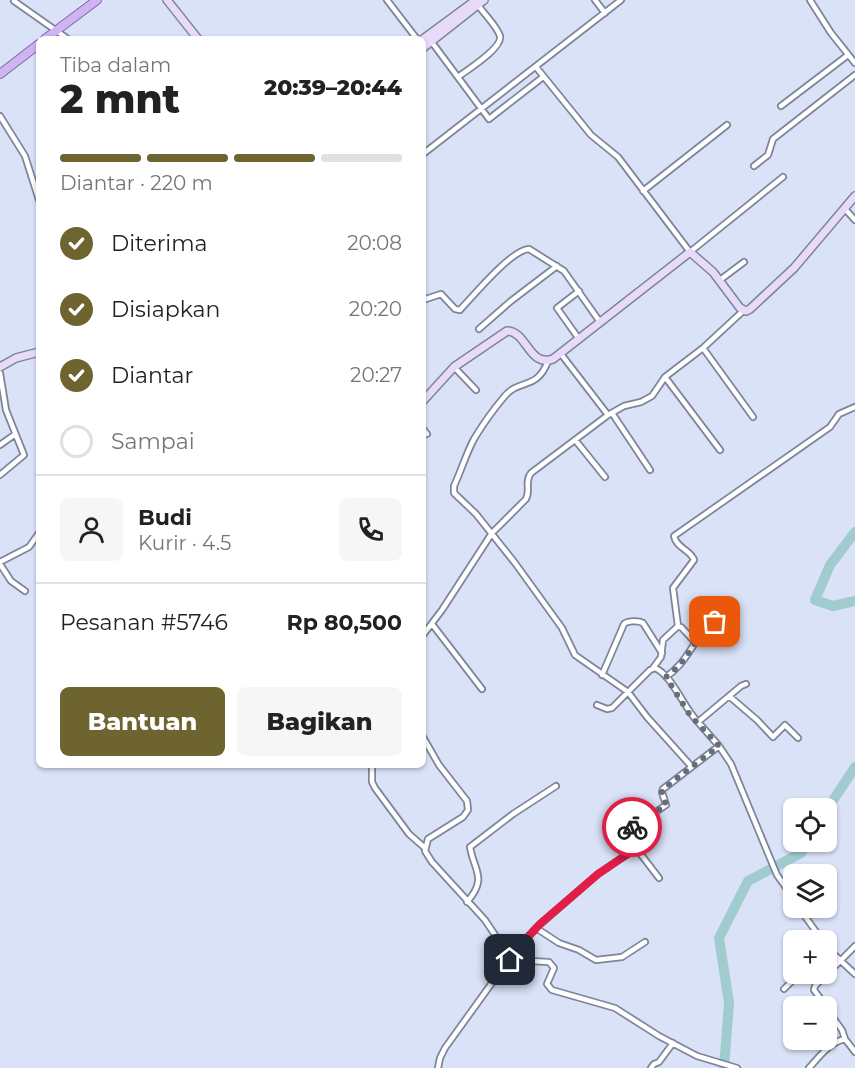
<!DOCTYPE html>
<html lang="id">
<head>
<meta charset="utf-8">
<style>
	:root { --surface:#fff; --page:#f6f6f6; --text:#222; --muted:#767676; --line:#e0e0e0; --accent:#6d6430 }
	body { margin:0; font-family:Montserrat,sans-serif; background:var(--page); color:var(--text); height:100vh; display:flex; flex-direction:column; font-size:22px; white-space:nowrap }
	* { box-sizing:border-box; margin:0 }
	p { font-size:20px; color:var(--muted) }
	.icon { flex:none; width:33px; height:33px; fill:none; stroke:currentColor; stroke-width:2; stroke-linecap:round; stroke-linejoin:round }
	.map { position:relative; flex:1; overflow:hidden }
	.sheet { position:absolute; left:36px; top:36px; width:390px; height:732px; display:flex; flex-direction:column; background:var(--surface); border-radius:9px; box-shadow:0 2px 4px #0004 }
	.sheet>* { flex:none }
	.controls { position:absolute; left:783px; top:798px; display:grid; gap:12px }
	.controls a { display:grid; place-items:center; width:54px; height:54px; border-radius:9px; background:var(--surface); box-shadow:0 2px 4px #0004; font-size:30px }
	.pin { position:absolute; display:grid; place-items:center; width:51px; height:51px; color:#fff; margin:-26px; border-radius:12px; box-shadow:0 3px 9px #0006 }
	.courier { position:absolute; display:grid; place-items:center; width:60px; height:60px; margin:-30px; border:4px solid #e11d48; border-radius:50%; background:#fff; color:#222; box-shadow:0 2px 8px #0007 }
	.head em { font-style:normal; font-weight:800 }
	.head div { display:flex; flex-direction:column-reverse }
	.head { display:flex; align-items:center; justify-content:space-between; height:102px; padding:0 24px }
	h1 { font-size:39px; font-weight:800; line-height:45px }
	.bar { display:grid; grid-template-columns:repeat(4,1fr); gap:9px 6px; align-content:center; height:72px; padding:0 24px }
	.bar i { height:8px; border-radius:4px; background:var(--line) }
	.bar .on { background:var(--accent) }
	.bar p { grid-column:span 4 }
	.line { display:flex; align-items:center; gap:15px; padding:0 24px; border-top:2px solid var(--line) }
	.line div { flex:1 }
	.round { display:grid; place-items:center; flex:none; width:63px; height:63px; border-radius:9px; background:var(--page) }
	ol { padding:0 24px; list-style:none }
	li { display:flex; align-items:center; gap:18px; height:66px }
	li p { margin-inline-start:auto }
	li .icon { padding:6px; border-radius:50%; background:var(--accent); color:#fff; stroke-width:4 }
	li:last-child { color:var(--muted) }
	li i { width:33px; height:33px; border:3px solid var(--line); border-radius:50% }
	.button { display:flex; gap:12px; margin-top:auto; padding:12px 24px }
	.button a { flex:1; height:69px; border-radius:9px; background:var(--accent); color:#fff; font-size:24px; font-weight:800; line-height:69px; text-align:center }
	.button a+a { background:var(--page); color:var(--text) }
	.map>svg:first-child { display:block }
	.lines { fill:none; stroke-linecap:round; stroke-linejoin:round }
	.river { stroke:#a1cccf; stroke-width:10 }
	.street-casing { stroke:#7e859a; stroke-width:8 }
	.secondary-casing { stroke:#7e859a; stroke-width:10 }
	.primary-casing { stroke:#8265ab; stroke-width:10 }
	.street { stroke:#fff; stroke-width:4.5 }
	.secondary { stroke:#e8daf9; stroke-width:7 }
	.primary { stroke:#d0b4f2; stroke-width:8 }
	.done { stroke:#686d7b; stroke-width:6; stroke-dasharray:0 10.8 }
	.route { stroke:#e11d48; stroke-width:8 }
</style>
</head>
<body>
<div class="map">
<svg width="855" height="1068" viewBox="0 0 855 1068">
	<rect width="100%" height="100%" fill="#dae2f8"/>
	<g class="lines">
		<path class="river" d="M855 532 830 565 815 600 833 606 855 601
			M826 811 855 767
			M724 1068 729 1003 719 938 748 881 801 853 808 842"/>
		<defs>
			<path id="street" d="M387 0 417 39
				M595 0 605 13
				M810 0 831 33 855 63
				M14 1 68 39
				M431 41 489 119 543 77
				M536 67 591 135 618 157 690 252 783 177
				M458 77C467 70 503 48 500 36 497 26 484 14 478 5
				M781 106 848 55
				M0 116 25 156 39 200
				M423 154 621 0
				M754 166 768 155 773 139 855 75
				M643 191 727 125
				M845 209 855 220
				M720 280 744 262
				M579 291 557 308 579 339
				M423 300 441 294 455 309 460 310C473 296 511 250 529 249L564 271 600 322
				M479 329 511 301 557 266
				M703 348 753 417
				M561 354 608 415
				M548 361C537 391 519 378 504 397 493 410 483 424 474 439 466 454 461 471 454 486V493L476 514 515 563 562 628 575 655 628 692 647 717 691 766
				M454 367 476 390
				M0 373 6 410 24 455 0 475
				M665 377 720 450
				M612 413 650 470
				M423 429 427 434
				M576 441 605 477
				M0 445 14 435
				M0 562 29 547 39 533
				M0 564 11 581 25 591
				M432 624 482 689
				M678 626 673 588 694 560C691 550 676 548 674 536L830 427 839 414 855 407
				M423 635 442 610 492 533 526 499C531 490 524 482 531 473L608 415 624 406 641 402 652 396 665 377 703 348 743 311
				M653 668 661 657 663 640 677 627H681L695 642
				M602 675 624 624C627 621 638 620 643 623L662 653
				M666 677C691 660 692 636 717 622L723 627
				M729 696 757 720 773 737 785 725 798 738
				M597 705 607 709 612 708 650 670 655 668C672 675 684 708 698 722L741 686 746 684
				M698 722 719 746 731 764 777 875 794 899
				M423 737 439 765 467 801 468 810 463 817 428 839 425 851 432 862 485 920 497 938 515 951
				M372 765V782L375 788 409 834 425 848
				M636 848 659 878
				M467 902C488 878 474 871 470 847L513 814 556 786
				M799 908 822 940
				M536 928 559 943 579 950 596 960 622 957 645 942
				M826 947 855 974
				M510 960 549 962 554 968 547 984 552 990 615 1008 659 1036 697 1056 737 1068
				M784 989 799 974
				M826 1006 814 990 815 986 855 946
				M826 1008 842 1030 845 1039
				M438 1068 440 1058 445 1048 515 951 536 928 598 874 635 849 627 833 628 831 666 805 662 792 663 789 719 746
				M651 1068 654 1064 659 1062 673 1043
				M809 1068C819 1057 830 1042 845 1039L855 1052"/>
			<path id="secondary" d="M167 0 198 39
				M423 39 476 0
				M423 48 484 0
				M0 367 16 358 39 352
				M423 401 454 367 507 331C527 331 529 368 553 359L690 252 713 272 740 308 746 311 750 309 794 268 855 196"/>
			<path id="primary" d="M45 39 97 0
				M0 74 39 44"/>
		</defs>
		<use href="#street" class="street-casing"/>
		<use href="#secondary" class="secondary-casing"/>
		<use href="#primary" class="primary-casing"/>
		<use href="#street" class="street"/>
		<use href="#secondary" class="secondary"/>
		<use href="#primary" class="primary"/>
	</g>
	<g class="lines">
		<path class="done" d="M632 827 666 805 662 792 663 789 719 746 690 715 666 677C690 660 692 639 715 622"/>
		<path class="route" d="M510 960 515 951 541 923 598 874 635 849 627 833 632 827"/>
	</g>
</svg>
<div class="controls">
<a><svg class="icon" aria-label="locate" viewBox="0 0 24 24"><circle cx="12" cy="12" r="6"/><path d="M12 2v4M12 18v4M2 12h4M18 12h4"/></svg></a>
<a><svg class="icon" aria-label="layers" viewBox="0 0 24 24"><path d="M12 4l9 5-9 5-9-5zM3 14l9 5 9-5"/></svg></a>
<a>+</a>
<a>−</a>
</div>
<div class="pin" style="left:715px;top:622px;background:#ea580c"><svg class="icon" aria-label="bag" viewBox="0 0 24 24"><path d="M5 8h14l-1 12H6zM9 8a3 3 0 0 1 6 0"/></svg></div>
<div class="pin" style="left:510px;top:960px;background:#1f2937"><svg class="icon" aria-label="home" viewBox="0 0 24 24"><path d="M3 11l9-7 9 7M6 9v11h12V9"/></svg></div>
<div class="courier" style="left:632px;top:827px"><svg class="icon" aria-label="bike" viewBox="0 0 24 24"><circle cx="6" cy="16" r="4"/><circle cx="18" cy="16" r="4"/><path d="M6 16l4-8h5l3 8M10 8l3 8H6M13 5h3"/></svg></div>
<section class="sheet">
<div class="head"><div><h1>2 mnt</h1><p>Tiba dalam</p></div><em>20:39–20:44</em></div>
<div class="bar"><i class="on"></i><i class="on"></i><i class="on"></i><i></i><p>Diantar · 220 m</p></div>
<ol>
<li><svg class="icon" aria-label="check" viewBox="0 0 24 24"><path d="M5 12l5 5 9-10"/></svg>Diterima<p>20:08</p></li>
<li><svg class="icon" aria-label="check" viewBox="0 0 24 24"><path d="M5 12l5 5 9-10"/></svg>Disiapkan<p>20:20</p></li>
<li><svg class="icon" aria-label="check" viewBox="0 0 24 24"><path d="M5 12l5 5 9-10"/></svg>Diantar<p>20:27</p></li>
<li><i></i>Sampai</li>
</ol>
<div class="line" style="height:108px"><a class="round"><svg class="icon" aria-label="person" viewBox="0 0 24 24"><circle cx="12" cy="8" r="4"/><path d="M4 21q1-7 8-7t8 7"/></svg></a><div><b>Budi</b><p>Kurir · 4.5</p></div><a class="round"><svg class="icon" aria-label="phone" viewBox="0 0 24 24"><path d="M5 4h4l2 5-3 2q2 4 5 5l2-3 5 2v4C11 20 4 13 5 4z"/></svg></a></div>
<div class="line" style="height:78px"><div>Pesanan #5746</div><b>Rp 80,500</b></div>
<div class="button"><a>Bantuan</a><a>Bagikan</a></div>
</section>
</div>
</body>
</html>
